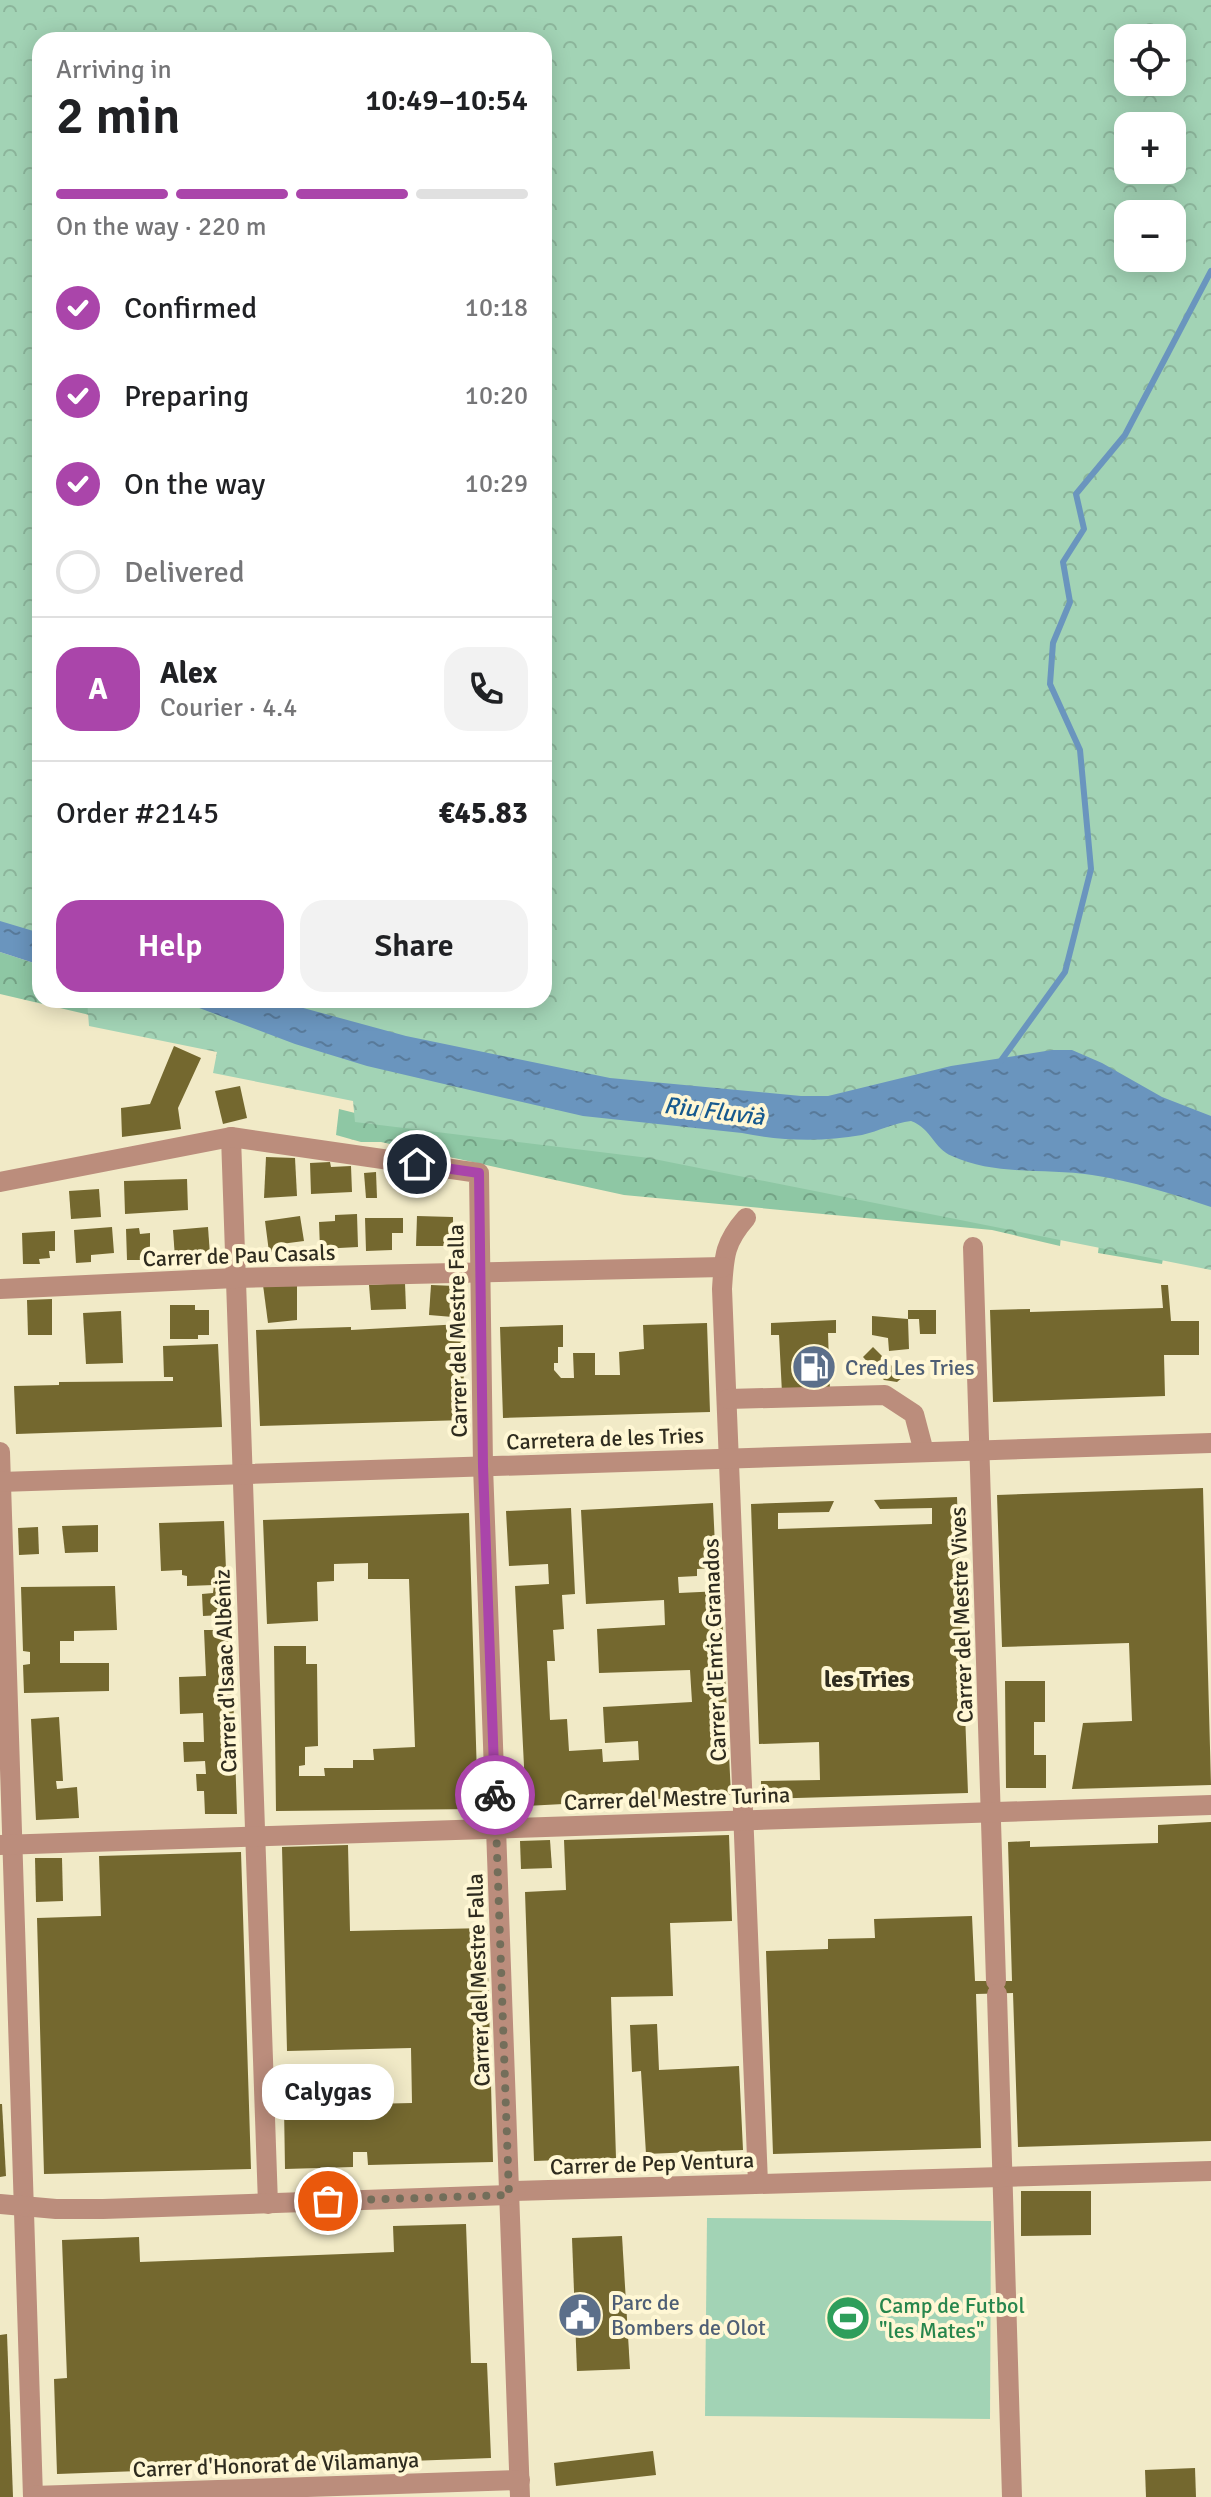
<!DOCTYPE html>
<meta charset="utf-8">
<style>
body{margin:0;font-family:Signika,sans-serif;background:#f2f2f2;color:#202124;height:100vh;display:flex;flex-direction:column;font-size:30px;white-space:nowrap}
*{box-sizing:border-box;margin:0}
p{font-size:26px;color:#757577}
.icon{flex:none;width:44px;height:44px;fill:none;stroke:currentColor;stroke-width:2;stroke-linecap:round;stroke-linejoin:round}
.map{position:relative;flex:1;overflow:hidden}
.details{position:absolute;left:32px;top:32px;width:520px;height:976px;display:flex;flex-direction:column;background:#fff;border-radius:24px;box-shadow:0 4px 20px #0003}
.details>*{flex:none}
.tools{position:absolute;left:1114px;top:24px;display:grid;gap:16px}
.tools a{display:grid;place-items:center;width:72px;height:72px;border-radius:16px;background:#fff;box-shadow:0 4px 20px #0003;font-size:40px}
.pin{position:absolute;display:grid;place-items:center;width:68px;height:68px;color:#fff;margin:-34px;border:4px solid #fff;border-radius:50%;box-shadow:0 2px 8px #0007}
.courier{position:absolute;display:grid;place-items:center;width:80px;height:80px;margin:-40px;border:6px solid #aa45aa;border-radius:50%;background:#fff;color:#222;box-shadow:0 2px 10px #0007}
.bubble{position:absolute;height:56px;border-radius:24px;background:#fff;box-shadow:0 4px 20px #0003;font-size:26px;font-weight:600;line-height:56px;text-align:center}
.overview em{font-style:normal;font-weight:600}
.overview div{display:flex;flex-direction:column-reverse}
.overview{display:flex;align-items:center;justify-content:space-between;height:136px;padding:0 24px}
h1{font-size:52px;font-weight:600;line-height:60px}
.bar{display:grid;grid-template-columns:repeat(4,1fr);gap:12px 8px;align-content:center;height:96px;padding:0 24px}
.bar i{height:10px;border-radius:6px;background:#e0e0e0}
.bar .active{background:#aa45aa}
.bar p{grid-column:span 4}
.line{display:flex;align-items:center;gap:20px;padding:0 24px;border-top:2px solid #e0e0e0}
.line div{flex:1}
.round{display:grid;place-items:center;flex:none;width:84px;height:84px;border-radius:24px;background:#f2f2f2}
ol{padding:0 24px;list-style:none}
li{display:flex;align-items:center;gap:24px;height:88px}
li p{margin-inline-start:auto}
li .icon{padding:8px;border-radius:50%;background:#aa45aa;color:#fff;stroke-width:4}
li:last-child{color:#757577}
li i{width:44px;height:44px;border:4px solid #e0e0e0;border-radius:50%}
.button{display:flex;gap:16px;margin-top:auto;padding:16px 24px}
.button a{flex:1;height:92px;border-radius:24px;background:#aa45aa;color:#fff;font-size:32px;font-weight:600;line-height:92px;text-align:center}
.button a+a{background:#f2f2f2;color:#202124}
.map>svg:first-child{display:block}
.green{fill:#a2d3b5}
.forest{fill:url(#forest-crowns)}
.park{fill:url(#park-crowns);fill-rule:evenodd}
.water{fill:url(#water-ripples)}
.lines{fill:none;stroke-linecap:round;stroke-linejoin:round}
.stream{stroke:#6a95be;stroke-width:6}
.building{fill:#74682f}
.minor{stroke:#bb8d7c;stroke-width:20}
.done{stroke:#736e5a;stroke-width:8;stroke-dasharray:0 14.4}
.route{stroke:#aa45aa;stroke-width:10}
.labels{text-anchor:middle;stroke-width:8;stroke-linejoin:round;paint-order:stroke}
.street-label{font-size:22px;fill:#2f2c1f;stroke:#fff7d4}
.service-label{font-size:22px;fill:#4e5e75;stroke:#fff7d4;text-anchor:start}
.leisure-label{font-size:22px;fill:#27864d;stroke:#fff7d4;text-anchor:start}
.water-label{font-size:24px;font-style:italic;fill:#16598e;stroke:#fff7d4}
.neighbourhood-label{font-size:24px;font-weight:bold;fill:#2f2c1f;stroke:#fff7d4}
</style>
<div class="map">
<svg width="1211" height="2497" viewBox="0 0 1211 2497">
<defs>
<pattern id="forest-crowns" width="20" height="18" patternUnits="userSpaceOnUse" patternTransform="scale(2)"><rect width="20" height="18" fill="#8ec7a4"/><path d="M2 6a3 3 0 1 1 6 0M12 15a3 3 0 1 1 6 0" fill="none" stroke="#74a285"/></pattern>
<pattern id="park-crowns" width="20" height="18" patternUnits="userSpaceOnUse" patternTransform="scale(2)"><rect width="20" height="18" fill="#a2d3b5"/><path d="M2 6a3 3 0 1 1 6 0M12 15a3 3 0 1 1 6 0" fill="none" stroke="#8cb59b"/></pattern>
<pattern id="water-ripples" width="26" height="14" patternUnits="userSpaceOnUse" patternTransform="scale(2)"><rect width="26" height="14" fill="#6a95be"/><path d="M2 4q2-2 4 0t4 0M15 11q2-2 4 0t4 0" fill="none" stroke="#587a9a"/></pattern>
</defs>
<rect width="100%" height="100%" fill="#f1eac7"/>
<polygon class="green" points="707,2218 991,2221 990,2419 705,2416"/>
<path class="forest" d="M0 952 40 965V1000H178L246 1028 367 1066 583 1116 742 1133C782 1141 822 1142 862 1135 879 1131 894 1123 911 1121 932 1129 933 1148 951 1156 995 1176 1046 1168 1092 1175 1132 1181 1172 1195 1211 1207V1257L1165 1248 1162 1264 1098 1253 1102 1219 1063 1216 1060 1246 992 1230 624 1195 381 1142H361L336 1135 339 1109 375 1118V1104L342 1091 346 1075 0 994Z"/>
<path class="park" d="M0 0H1211V1270L649 1158 355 1122 353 1101 213 1073 217 1052 89 1026 87 1000H544V40H40V947L0 936ZM1128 38H1172V82H1128ZM1128 126H1172V170H1128ZM1128 214H1172V258H1128Z"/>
<g class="water">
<polygon points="0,921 40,933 40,965 0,952"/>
<path d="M178 1000H274L406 1036 610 1078 801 1096H828L951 1066 1052 1050H1072L1102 1063 1162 1097 1211 1116V1207C1173 1194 1132 1181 1092 1175 1046 1168 995 1176 952 1156 933 1148 932 1129 911 1121 894 1123 879 1131 862 1135 822 1142 782 1141 742 1133L583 1116 474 1091 367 1066 295 1044Z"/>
</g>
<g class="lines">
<polyline class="stream" points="1000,1062 1065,972 1091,869 1080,750 1050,684 1053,643 1070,602 1063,562 1084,529 1076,494 1125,435 1211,271"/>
</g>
<g class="building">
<polygon points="174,1046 201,1058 178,1108 181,1129 122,1137 121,1108 150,1104"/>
<polygon points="240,1086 247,1118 223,1124 215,1091"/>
<polygon points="266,1157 295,1158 297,1196 264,1198"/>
<polygon points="330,1162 331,1167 351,1166 352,1192 311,1194 310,1163"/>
<polygon points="376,1172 377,1198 366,1198 364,1173"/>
<polygon points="187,1179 188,1210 125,1214 124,1181"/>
<polygon points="99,1189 101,1217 71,1219 69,1191"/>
<polygon points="357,1214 358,1247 320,1249 319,1222 335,1221 335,1215"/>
<polygon points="300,1216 304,1241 281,1244 281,1251 269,1252 265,1221"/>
<polygon points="417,1216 453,1217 453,1246 416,1246"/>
<polygon points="365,1218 403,1218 403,1233 392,1233 392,1250 366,1251"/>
<polygon points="112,1227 114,1253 91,1255 91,1262 76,1263 74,1230"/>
<polygon points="208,1227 210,1255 175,1258 173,1230"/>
<polygon points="139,1228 140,1234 150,1233 150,1253 142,1254 142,1260 127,1260 126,1229"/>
<polygon points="55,1231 55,1251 49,1251 50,1258 39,1259 40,1264 23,1264 22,1233"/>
<polygon points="405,1283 406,1309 371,1310 369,1285"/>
<polygon points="297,1284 297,1320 268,1323 263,1285"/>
<polygon points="431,1285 455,1286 453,1317 429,1315"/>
<polygon points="1161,1285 1168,1285 1171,1321 1199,1321 1199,1355 1164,1355 1165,1396 993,1402 990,1310 1030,1309 1030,1312 1163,1308"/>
<polygon points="52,1299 52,1335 28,1335 27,1300"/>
<polygon points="170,1305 195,1305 195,1310 209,1310 209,1335 198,1335 198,1339 170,1339"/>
<polygon points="908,1310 936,1310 936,1334 920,1334 919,1319 908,1319"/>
<polygon points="121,1311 123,1363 86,1364 83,1313"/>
<polygon points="872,1316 908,1319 909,1349 889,1351 888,1338 872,1335"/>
<polygon points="836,1320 836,1333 828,1333 830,1392 782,1393 779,1335 771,1335 771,1323"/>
<polygon points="707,1323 710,1412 503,1418 500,1327 563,1325 563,1347 558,1347 558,1363 554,1363 554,1370 561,1378 574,1378 573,1353 595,1353 595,1375 620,1375 619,1352 644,1349 643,1325"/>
<polygon points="462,1324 465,1420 260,1426 256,1330 351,1327 351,1330"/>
<polygon points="218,1344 222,1427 16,1434 14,1386 59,1385 59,1382 173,1381 173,1377 164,1377 163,1346"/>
<polygon points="873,1347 903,1377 897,1382 884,1380 863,1357"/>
<polygon points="1203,1488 1211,1785 1072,1789 1083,1723 1132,1721 1129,1643 1002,1647 997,1495"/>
<polygon points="957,1497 968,1793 761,1799 761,1781 820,1780 819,1742 759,1744 751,1504 834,1501 829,1512 778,1513 778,1529 932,1524 932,1508 880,1509 874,1500"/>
<polygon points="713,1503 716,1568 697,1569 697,1576 678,1577 679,1593 721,1591 731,1795 526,1806 515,1586 549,1584 548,1564 509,1566 506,1511 571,1508 575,1594 562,1595 564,1629 553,1630 555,1661 547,1661 550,1720 567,1719 569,1751 602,1749 603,1762 639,1760 638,1741 605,1743 603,1707 692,1702 690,1670 599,1673 597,1629 665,1625 664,1600 586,1604 581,1510"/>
<polygon points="469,1513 478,1809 276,1811 274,1646 306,1646 306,1664 317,1664 318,1746 305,1747 305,1765 299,1766 299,1776 325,1776 324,1768 353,1768 353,1760 374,1760 373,1749 415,1747 409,1579 368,1579 368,1563 334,1564 334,1581 317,1582 318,1621 267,1624 263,1520"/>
<polygon points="224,1521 227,1594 221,1594 221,1615 203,1616 202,1594 213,1593 214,1585 187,1586 187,1576 182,1575 182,1570 161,1571 159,1523"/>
<polygon points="98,1525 98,1552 65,1553 62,1526"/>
<polygon points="38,1527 39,1554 19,1555 18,1528"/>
<polygon points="115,1586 117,1630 74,1631 74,1641 60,1641 60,1663 109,1663 109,1691 24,1693 23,1665 30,1664 30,1652 23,1651 21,1587"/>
<polygon points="204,1630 231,1630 237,1814 205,1814 204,1791 197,1791 196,1774 206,1774 205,1761 184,1762 183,1742 204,1742 203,1713 180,1714 179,1677 206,1676"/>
<polygon points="1005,1681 1045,1681 1045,1722 1034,1722 1034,1755 1046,1755 1046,1788 1006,1788"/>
<polygon points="59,1717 63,1781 56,1781 57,1789 77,1787 79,1818 36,1820 31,1719"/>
<polygon points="1211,1822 1211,2141 1018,2147 1013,1993 976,1994 981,2148 773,2154 766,1951 828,1949 828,1939 875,1938 874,1919 972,1916 975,1981 1012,1981 1008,1842 1030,1841 1030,1847 1158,1843 1158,1825"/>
<polygon points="729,1835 732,1921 670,1923 673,1996 611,1997 616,2158 534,2161 525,1892 566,1890 564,1840"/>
<polygon points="550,1840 552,1868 521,1869 520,1841"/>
<polygon points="348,1845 350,1931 487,1928 493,2162 368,2165 367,2152 353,2152 353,2167 285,2169 284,2106 412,2103 411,2048 287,2051 282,1847"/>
<polygon points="241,1852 251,2169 44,2174 37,1918 101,1916 99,1856"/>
<polygon points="35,1858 62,1858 63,1901 36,1902"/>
<polygon points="657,2024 659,2070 739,2066 743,2150 646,2154 641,2071 632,2072 630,2025"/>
<polygon points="0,2104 2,2104 6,2176 0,2177"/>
<polygon points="1021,2191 1091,2191 1091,2235 1021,2236"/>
<polygon points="466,2224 471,2363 487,2363 491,2458 57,2474 54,2379 67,2378 62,2240 139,2237 140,2262 394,2252 393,2226"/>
<polygon points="622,2236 630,2369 577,2371 572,2238"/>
<polygon points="7,2334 13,2497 0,2497 0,2335"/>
<polygon points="653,2451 656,2475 556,2486 554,2463"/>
<polygon points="1195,2468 1196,2497 1146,2497 1145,2470"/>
</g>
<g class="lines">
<g class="minor">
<polyline points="231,1137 268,2204"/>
<polyline points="0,1182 231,1137 479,1173 483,1466 520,2497"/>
<path d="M746 1218C724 1243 724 1257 722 1289L758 2183"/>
<polyline points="973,1247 996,1981"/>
<polyline points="0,1289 236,1278 723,1267"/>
<polyline points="728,1399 885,1395 914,1414 924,1452"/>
<polyline points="0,1452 33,2497"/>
<polyline points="0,1482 1211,1443"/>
<polyline points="0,1845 1211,1805"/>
<polyline points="997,1994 1012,2497"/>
<polyline points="0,2204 56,2209 103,2209 509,2195 514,2191 1211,2171"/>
<polyline points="33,2496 520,2480"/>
</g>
</g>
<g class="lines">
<polyline class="done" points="328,2201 509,2195 495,1795"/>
<polyline class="route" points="417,1164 479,1173 483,1466 495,1795"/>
</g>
<defs>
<g id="fuel-disc" transform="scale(2.3)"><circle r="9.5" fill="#5c6f8a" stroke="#fff7d4"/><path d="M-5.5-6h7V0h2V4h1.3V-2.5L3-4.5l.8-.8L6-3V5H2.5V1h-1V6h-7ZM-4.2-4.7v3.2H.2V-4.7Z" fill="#fff"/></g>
<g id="civic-disc" transform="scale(2.3)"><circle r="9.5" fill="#5c6f8a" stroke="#fff7d4"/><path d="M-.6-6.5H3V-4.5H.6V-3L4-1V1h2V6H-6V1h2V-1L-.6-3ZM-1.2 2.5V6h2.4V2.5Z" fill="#fff"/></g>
<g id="stadium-disc" transform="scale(2.3)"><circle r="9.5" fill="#2e9e5b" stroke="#fff7d4"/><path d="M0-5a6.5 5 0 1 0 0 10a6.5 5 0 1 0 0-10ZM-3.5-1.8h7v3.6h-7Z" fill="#fff"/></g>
</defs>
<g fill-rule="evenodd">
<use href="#fuel-disc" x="814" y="1367"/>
<use href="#civic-disc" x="580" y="2315"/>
<use href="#stadium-disc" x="848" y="2318"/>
</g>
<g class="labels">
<g class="street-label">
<text transform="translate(239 1255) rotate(-2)" y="8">Carrer de Pau Casals</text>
<text transform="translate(457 1331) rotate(-91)" y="8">Carrer del Mestre Falla</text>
<text transform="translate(605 1438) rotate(-2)" y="8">Carretera de les Tries</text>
<text transform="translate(961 1615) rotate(-92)" y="8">Carrer del Mestre Vives</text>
<text transform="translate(714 1650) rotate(-92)" y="8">Carrer d'Enric Granados</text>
<text transform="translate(225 1671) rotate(-92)" y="8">Carrer d'Isaac Albéniz</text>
<text transform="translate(677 1798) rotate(-2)" y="8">Carrer del Mestre Turina</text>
<text transform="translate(478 1980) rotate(-92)" y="8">Carrer del Mestre Falla</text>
<text transform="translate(652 2163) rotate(-2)" y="8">Carrer de Pep Ventura</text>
<text transform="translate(276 2464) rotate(-2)" y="8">Carrer d'Honorat de Vilamanya</text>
</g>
<g class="service-label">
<text x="845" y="1375">Cred Les Tries</text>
<text x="611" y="2310">Parc de<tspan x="611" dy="25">Bombers de Olot</tspan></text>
</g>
<g class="leisure-label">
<text x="879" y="2313">Camp de Futbol<tspan x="879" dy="25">"les Mates"</tspan></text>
</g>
<g class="water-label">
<text transform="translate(714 1111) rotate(7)" y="8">Riu Fluvià</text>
</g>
<g class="neighbourhood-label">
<text x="867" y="1687">les Tries</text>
</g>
</g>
</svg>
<div class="tools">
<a><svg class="icon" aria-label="locate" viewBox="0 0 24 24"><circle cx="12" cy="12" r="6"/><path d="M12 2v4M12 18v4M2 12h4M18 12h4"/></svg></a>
<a>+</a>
<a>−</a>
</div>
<div class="pin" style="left:328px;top:2201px;background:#ea580c"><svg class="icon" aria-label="bag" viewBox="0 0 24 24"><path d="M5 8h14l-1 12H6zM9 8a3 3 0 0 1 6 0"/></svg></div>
<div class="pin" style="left:417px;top:1164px;background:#1f2937"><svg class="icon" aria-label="home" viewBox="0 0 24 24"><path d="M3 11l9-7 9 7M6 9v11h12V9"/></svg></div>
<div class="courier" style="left:495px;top:1795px"><svg class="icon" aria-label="bike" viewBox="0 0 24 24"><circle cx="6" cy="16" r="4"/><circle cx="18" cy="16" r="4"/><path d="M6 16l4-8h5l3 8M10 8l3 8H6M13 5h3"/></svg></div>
<div class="bubble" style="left:262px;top:2064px;width:132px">Calygas</div>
<section class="details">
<div class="overview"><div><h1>2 min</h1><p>Arriving in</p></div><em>10:49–10:54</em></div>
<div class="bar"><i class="active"></i><i class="active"></i><i class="active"></i><i></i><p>On the way · 220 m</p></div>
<ol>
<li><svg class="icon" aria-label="check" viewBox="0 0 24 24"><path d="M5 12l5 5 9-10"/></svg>Confirmed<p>10:18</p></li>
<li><svg class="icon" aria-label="check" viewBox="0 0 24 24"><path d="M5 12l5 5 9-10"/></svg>Preparing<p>10:20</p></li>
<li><svg class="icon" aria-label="check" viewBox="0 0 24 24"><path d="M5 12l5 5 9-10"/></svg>On the way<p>10:29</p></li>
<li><i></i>Delivered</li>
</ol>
<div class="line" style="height:144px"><b class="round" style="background:#aa45aa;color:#fff">A</b><div><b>Alex</b><p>Courier · 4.4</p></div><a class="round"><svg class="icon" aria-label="phone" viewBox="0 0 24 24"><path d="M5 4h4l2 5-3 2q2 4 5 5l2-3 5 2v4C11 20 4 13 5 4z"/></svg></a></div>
<div class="line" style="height:104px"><div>Order #2145</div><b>€45.83</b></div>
<div class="button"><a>Help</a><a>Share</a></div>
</section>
</div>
